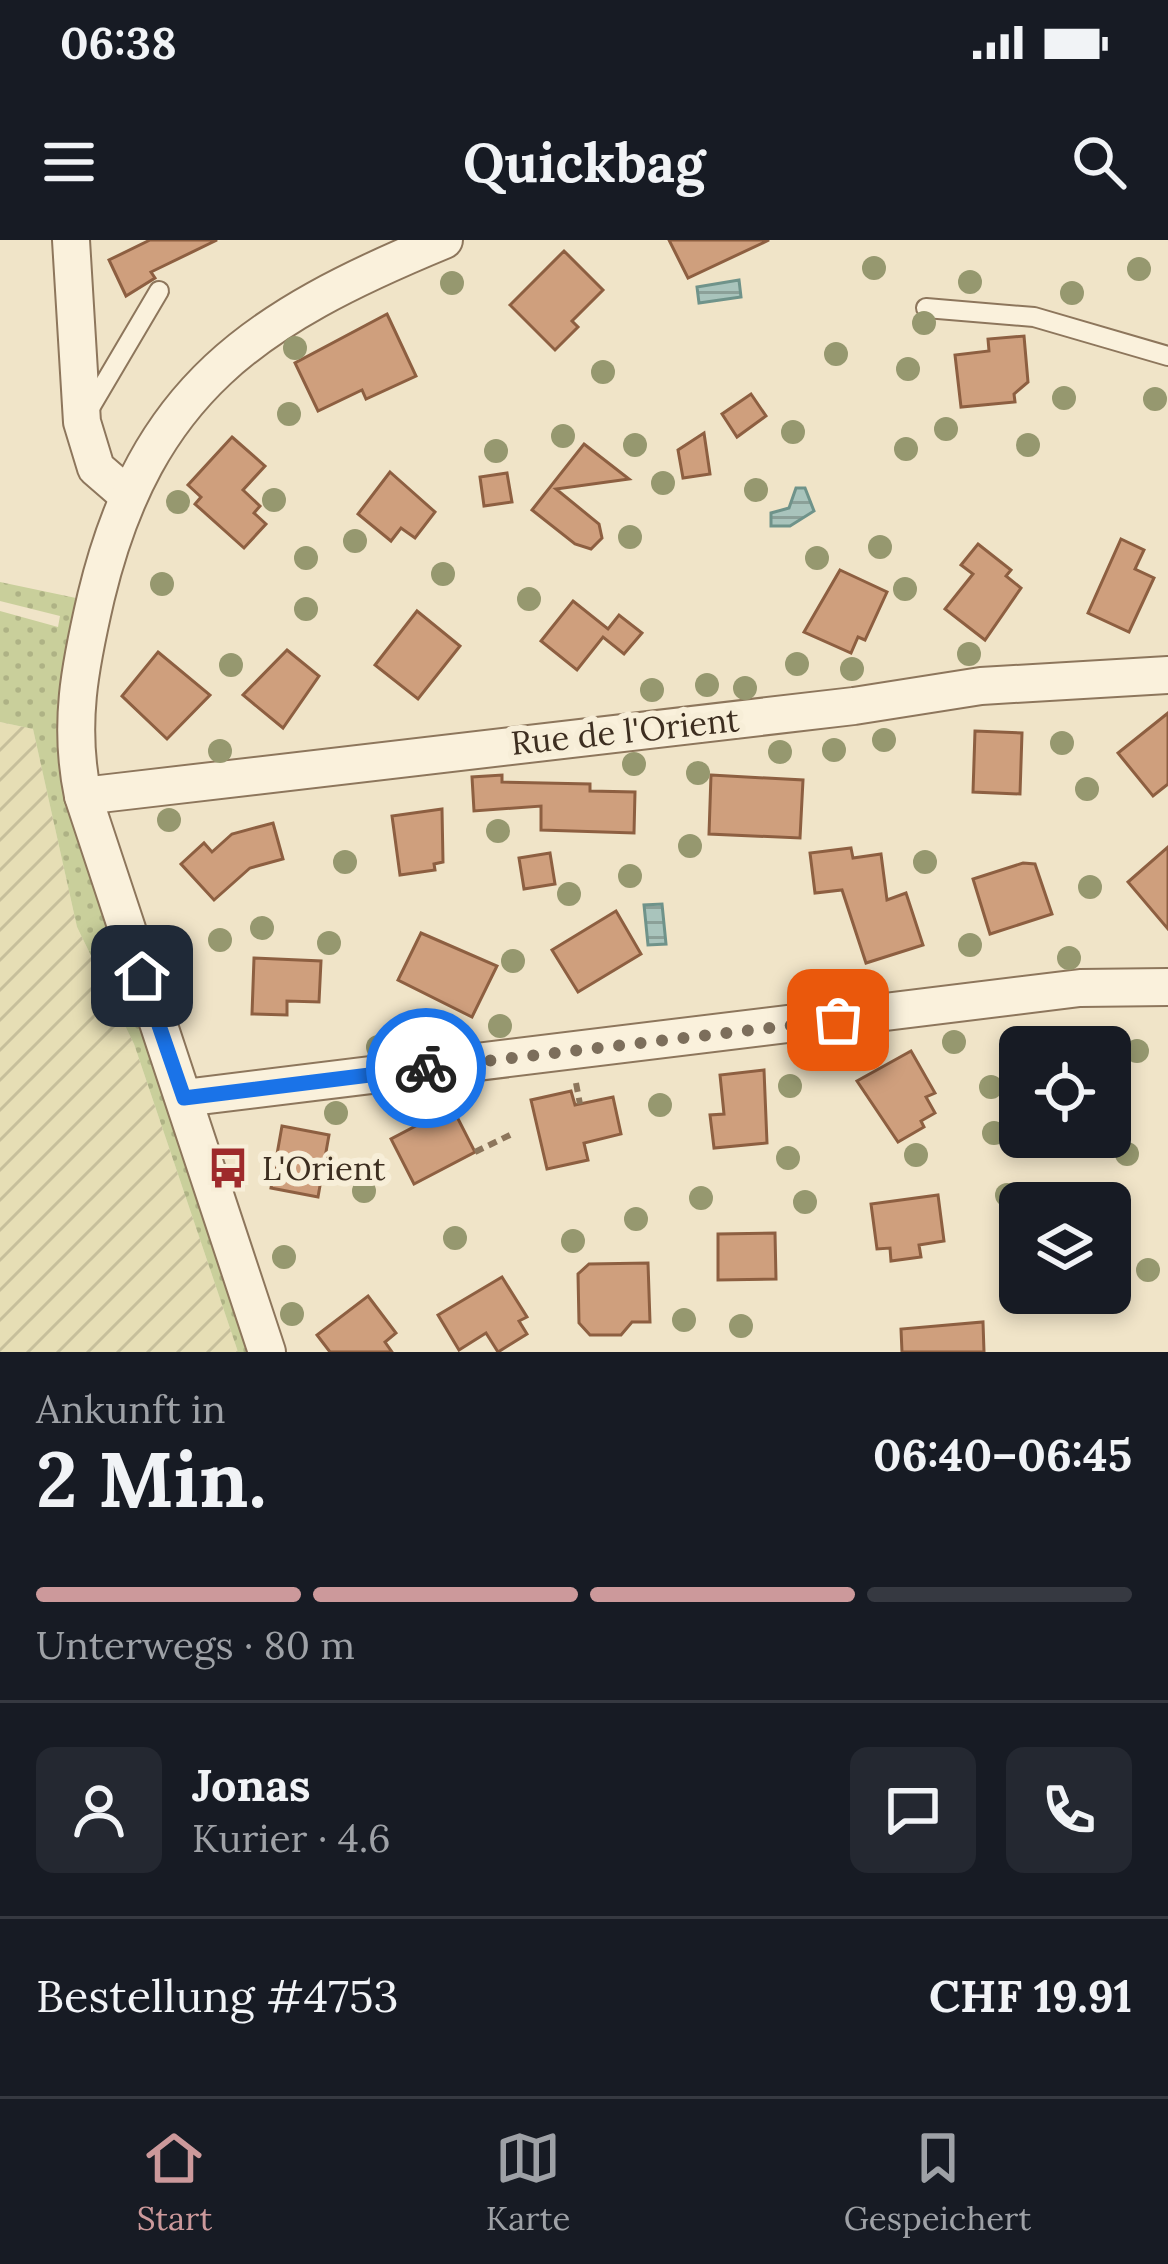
<!DOCTYPE html>
<html lang="de">
<meta charset="utf-8">
<style>
body{margin:0;font-family:Lora,serif;background:#242831;color:#f1f3f6;height:100vh;display:flex;flex-direction:column;font-size:45px;white-space:nowrap}
*{box-sizing:border-box;margin:0}
p{font-size:39px;color:#9ea1a6}
.icon{flex:none;width:66px;height:66px;fill:none;stroke:currentColor;stroke-width:2;stroke-linecap:round;stroke-linejoin:round}
.map{position:relative;height:1112px;overflow:hidden}
.panel{display:flex;flex-direction:column;background:#171b24;flex:1}
.panel>*{flex:none}
.tools{position:absolute;left:999px;top:786px;display:grid;gap:24px}
.tools a{display:grid;place-items:center;width:132px;height:132px;border-radius:18px;background:#171b24;box-shadow:0 6px 18px #0003;font-size:60px}
.pin{position:absolute;display:grid;place-items:center;width:102px;height:102px;color:#fff;margin:-51px;border-radius:24px;box-shadow:0 6px 18px #0006}
.courier{position:absolute;display:grid;place-items:center;width:120px;height:120px;margin:-60px;border:9px solid #1a73e8;border-radius:50%;background:#fff;color:#222;box-shadow:0 3px 15px #0007}
.overview em{font-style:normal;font-weight:700}
.overview div{display:flex;flex-direction:column-reverse}
.overview{display:flex;align-items:center;justify-content:space-between;height:204px;padding:0 36px}
h1{font-size:78px;font-weight:700;line-height:90px}
.bar{display:grid;grid-template-columns:repeat(4,1fr);gap:18px 12px;align-content:center;height:144px;padding:0 36px}
.bar i{height:15px;border-radius:9px;background:#363941}
.bar .active{background:#cc999b}
.bar p{grid-column:span 4}
.line{display:flex;align-items:center;gap:30px;padding:0 36px;border-top:3px solid #363941}
.line div{flex:1}
.round{display:grid;place-items:center;flex:none;width:126px;height:126px;border-radius:18px;background:#242831}
.status{display:flex;justify-content:space-between;align-items:center;height:84px;padding:0 60px;background:#171b24;direction:ltr}
.status svg{height:33px;fill:currentColor}
header{display:flex;justify-content:space-between;align-items:center;height:156px;padding:0 36px;background:#171b24;font-size:54px;font-weight:700}
.tabs{display:flex;justify-content:space-around;align-items:center;height:168px;border-top:3px solid #363941;background:#171b24;font-size:33px;color:#9ea1a6}
.tabs a{display:grid;justify-items:center;gap:6px}
.tabs .active{color:#cc999b}
.map>svg:first-child{display:block}
.farmland{fill:url(#farmland-furrows)}
.grass{fill:url(#grass-dots)}
.water{fill:url(#water-rules);stroke:#6f938a;stroke-width:3}
.building{fill:#cf9f7d;stroke:#8d5f41;stroke-width:3}
.lines{fill:none;stroke-linecap:round;stroke-linejoin:round}
.service-casing{stroke:#8d765c;stroke-width:22}
.minor-casing{stroke:#8d765c;stroke-width:40}
.path{stroke:#8d765c;stroke-width:6;stroke-dasharray:9 6;stroke-linecap:butt}
.service{stroke:#faf1dc;stroke-width:18}
.minor{stroke:#faf1dc;stroke-width:36}
.tree{fill:#96986f}
.done{stroke:#7c6e5b;stroke-width:12;stroke-dasharray:0 21.6}
.route{stroke:#1a73e8;stroke-width:15}
.labels{text-anchor:middle;stroke-width:12;stroke-linejoin:round;paint-order:stroke}
.street-label{font-size:33px;fill:#3d2e20;stroke:#f7eed8}
.poi-label{font-size:33px;fill:#3d2e20;stroke:#f7eed8;text-anchor:start}
</style>
<div class="status"><b>06:38</b><svg viewBox="0 0 49 12"><path d="M0 12V9h3v3zM5 12V6h3v6zM10 12V3h3v9zM15 12V0h3v12zM26 1h20v11H26zM47 4h2v5h-2z"/></svg></div>
<header><svg class="icon" aria-label="menu" viewBox="0 0 24 24"><path d="M4 6h16M4 12h16M4 18h16"/></svg>Quickbag<svg class="icon" aria-label="search" viewBox="0 0 24 24"><circle cx="10" cy="10" r="6"/><path d="M15 15l6 6"/></svg></header>
<div class="map">
<svg width="1168" height="1112" viewBox="0 0 1168 1112">
<defs>
<pattern id="farmland-furrows" width="10" height="10" patternUnits="userSpaceOnUse" patternTransform="scale(3)"><rect width="10" height="10" fill="#e6deb5"/><path d="M-1 1l2-2M0 10L10 0M9 11l2-2" fill="none" stroke="#c6bf9b"/></pattern>
<pattern id="grass-dots" width="8" height="8" patternUnits="userSpaceOnUse" patternTransform="scale(3)"><rect width="8" height="8" fill="#c9cf9b"/><path d="M2 2h.1M6 6h.1" fill="none" stroke="#aeb285" stroke-width="1.8" stroke-linecap="round"/></pattern>
<pattern id="water-rules" width="6" height="5" patternUnits="userSpaceOnUse" patternTransform="scale(3)"><rect width="6" height="5" fill="#a9c4bc"/><path d="M0 2.5h6" fill="none" stroke="#8ba098"/></pattern>
</defs>
<rect width="100%" height="100%" fill="#f0e4c8"/>
<polygon class="farmland" points="0,482 33,489 77,687 134,804 238,1112 0,1112"/>
<polygon class="grass" points="0,342 95,362 74,465 267,1112 238,1112 134,804 77,687 33,489 0,482 0,371 58,387 60,376 0,361"/>
<g class="water">
<polygon points="739,40 741,57 699,63 697,47"/>
<polygon points="796,248 805,248 814,271 790,286 771,286 771,273 789,268"/>
<polygon points="662,664 666,704 648,705 644,665"/>
</g>
<g class="building">
<polygon points="150,0 217,0 151,32 155,38 126,56 109,20"/>
<polygon points="669,0 769,0 688,38"/>
<polygon points="564,11 603,50 572,81 578,87 555,110 510,65"/>
<polygon points="387,74 416,136 366,159 362,150 318,171 295,123"/>
<polygon points="1024,96 1028,142 1014,154 1015,162 961,167 955,115 989,111 988,99"/>
<polygon points="751,154 766,176 737,197 722,174"/>
<polygon points="704,193 710,234 683,238 678,210"/>
<polygon points="232,197 265,226 243,250 260,266 254,273 266,284 244,308 195,264 201,257 188,245"/>
<polygon points="584,204 629,239 556,249 599,284 602,298 591,309 575,304 532,270"/>
<polygon points="390,232 435,272 415,298 401,288 391,301 358,274"/>
<polygon points="507,233 512,262 484,266 480,237"/>
<polygon points="1121,299 1144,310 1135,329 1154,338 1129,392 1088,373"/>
<polygon points="978,304 1011,330 1006,336 1021,348 985,400 945,369 973,334 961,325"/>
<polygon points="840,330 887,352 865,400 858,397 851,413 804,392"/>
<polygon points="573,361 608,389 619,375 642,393 624,414 603,397 577,430 541,401"/>
<polygon points="417,371 460,406 418,459 375,425"/>
<polygon points="287,410 319,436 283,488 243,455"/>
<polygon points="158,412 210,455 167,499 122,456"/>
<polygon points="1168,473 1168,544 1153,556 1118,513"/>
<polygon points="975,491 1022,493 1020,554 973,552"/>
<polygon points="502,535 502,542 590,544 590,551 635,552 634,593 541,590 541,566 474,571 472,537"/>
<polygon points="711,535 803,540 800,598 709,594"/>
<polygon points="442,569 443,622 434,624 435,630 400,635 392,576"/>
<polygon points="273,583 283,619 250,628 214,660 181,624 204,603 212,612 232,594"/>
<polygon points="1168,607 1168,689 1128,642"/>
<polygon points="851,608 853,618 881,614 887,660 906,653 923,705 866,723 842,650 815,653 810,613"/>
<polygon points="550,613 555,644 524,649 519,618"/>
<polygon points="1023,623 1035,624 1052,674 990,694 973,639"/>
<polygon points="616,671 641,714 578,752 552,710"/>
<polygon points="421,693 497,726 472,777 398,740"/>
<polygon points="254,718 321,721 319,762 287,761 287,775 252,774"/>
<polygon points="911,811 935,853 926,857 935,873 921,881 924,887 898,902 857,841"/>
<polygon points="764,830 767,903 714,908 710,875 724,874 720,835"/>
<polygon points="571,851 575,865 613,857 621,894 584,903 588,920 547,929 531,860"/>
<polygon points="452,867 475,912 414,944 391,899"/>
<polygon points="282,886 329,895 318,957 271,948"/>
<polygon points="938,955 944,1001 919,1005 921,1017 891,1021 890,1008 877,1009 871,964"/>
<polygon points="775,993 776,1039 718,1040 718,994"/>
<polygon points="648,1023 650,1082 632,1082 621,1095 590,1095 579,1083 578,1034 589,1024"/>
<polygon points="502,1037 527,1077 519,1081 527,1094 498,1112 486,1093 459,1110 438,1075"/>
<polygon points="368,1056 396,1093 385,1102 392,1112 330,1112 317,1095"/>
<polygon points="983,1082 984,1112 902,1112 901,1089"/>
</g>
<g class="lines">
<g class="service-casing">
<g id="service">
<polyline points="926,68 1034,77 1168,116"/>
<polyline points="87,173 159,51"/>
</g>
</g>
<g class="minor-casing">
<g id="minor">
<polyline points="71,0 82,182 96,228 126,254"/>
<polyline points="83,556 854,466 981,446 1168,435"/>
<polyline points="184,858 1080,748 1168,747"/>
<path d="M267 1112 83 556C68 485 80 426 96 357 146 149 255 78 444 0"/>
</g>
</g>
<g class="path">
<polyline points="576,843 580,864"/>
<polyline points="475,912 512,894"/>
</g>
<use href="#service" class="service"/>
<use href="#minor" class="minor"/>
</g>
<g class="tree">
<circle cx="874" cy="28" r="12"/>
<circle cx="1139" cy="29" r="12"/>
<circle cx="970" cy="42" r="12"/>
<circle cx="452" cy="43" r="12"/>
<circle cx="1072" cy="53" r="12"/>
<circle cx="924" cy="83" r="12"/>
<circle cx="295" cy="108" r="12"/>
<circle cx="836" cy="114" r="12"/>
<circle cx="908" cy="129" r="12"/>
<circle cx="603" cy="132" r="12"/>
<circle cx="1064" cy="158" r="12"/>
<circle cx="1155" cy="159" r="12"/>
<circle cx="289" cy="174" r="12"/>
<circle cx="946" cy="189" r="12"/>
<circle cx="793" cy="192" r="12"/>
<circle cx="563" cy="196" r="12"/>
<circle cx="635" cy="205" r="12"/>
<circle cx="1028" cy="205" r="12"/>
<circle cx="906" cy="209" r="12"/>
<circle cx="496" cy="211" r="12"/>
<circle cx="663" cy="243" r="12"/>
<circle cx="756" cy="250" r="12"/>
<circle cx="274" cy="260" r="12"/>
<circle cx="178" cy="262" r="12"/>
<circle cx="630" cy="297" r="12"/>
<circle cx="355" cy="301" r="12"/>
<circle cx="880" cy="307" r="12"/>
<circle cx="306" cy="318" r="12"/>
<circle cx="817" cy="318" r="12"/>
<circle cx="443" cy="334" r="12"/>
<circle cx="162" cy="344" r="12"/>
<circle cx="905" cy="349" r="12"/>
<circle cx="529" cy="359" r="12"/>
<circle cx="306" cy="369" r="12"/>
<circle cx="969" cy="414" r="12"/>
<circle cx="797" cy="424" r="12"/>
<circle cx="231" cy="425" r="12"/>
<circle cx="852" cy="429" r="12"/>
<circle cx="707" cy="445" r="12"/>
<circle cx="745" cy="448" r="12"/>
<circle cx="652" cy="450" r="12"/>
<circle cx="884" cy="500" r="12"/>
<circle cx="1062" cy="503" r="12"/>
<circle cx="834" cy="510" r="12"/>
<circle cx="220" cy="511" r="12"/>
<circle cx="780" cy="512" r="12"/>
<circle cx="634" cy="524" r="12"/>
<circle cx="698" cy="533" r="12"/>
<circle cx="1087" cy="549" r="12"/>
<circle cx="169" cy="580" r="12"/>
<circle cx="498" cy="591" r="12"/>
<circle cx="690" cy="606" r="12"/>
<circle cx="345" cy="622" r="12"/>
<circle cx="925" cy="622" r="12"/>
<circle cx="630" cy="636" r="12"/>
<circle cx="1090" cy="647" r="12"/>
<circle cx="569" cy="654" r="12"/>
<circle cx="262" cy="688" r="12"/>
<circle cx="220" cy="700" r="12"/>
<circle cx="329" cy="703" r="12"/>
<circle cx="970" cy="705" r="12"/>
<circle cx="1069" cy="718" r="12"/>
<circle cx="513" cy="721" r="12"/>
<circle cx="500" cy="786" r="12"/>
<circle cx="954" cy="802" r="12"/>
<circle cx="378" cy="807" r="12"/>
<circle cx="1137" cy="811" r="12"/>
<circle cx="857" cy="814" r="12"/>
<circle cx="790" cy="846" r="12"/>
<circle cx="991" cy="847" r="12"/>
<circle cx="660" cy="865" r="12"/>
<circle cx="336" cy="873" r="12"/>
<circle cx="994" cy="893" r="12"/>
<circle cx="1127" cy="914" r="12"/>
<circle cx="916" cy="915" r="12"/>
<circle cx="788" cy="918" r="12"/>
<circle cx="364" cy="951" r="12"/>
<circle cx="1007" cy="955" r="12"/>
<circle cx="701" cy="958" r="12"/>
<circle cx="805" cy="962" r="12"/>
<circle cx="636" cy="979" r="12"/>
<circle cx="455" cy="998" r="12"/>
<circle cx="573" cy="1001" r="12"/>
<circle cx="284" cy="1017" r="12"/>
<circle cx="1148" cy="1030" r="12"/>
<circle cx="292" cy="1074" r="12"/>
<circle cx="684" cy="1080" r="12"/>
<circle cx="741" cy="1086" r="12"/>
</g>
<g class="lines">
<polyline class="done" points="426,828 838,780"/>
<polyline class="route" points="142,736 184,858 426,828"/>
</g>
<defs>
<g id="bus-bare" transform="scale(3.24)"><path d="M-5-6H5V4H4V6H2V4H-2V6H-4V4H-5ZM-3.5-4V0h7V-4ZM-3.5 1.2v1.5H-2V1.2ZM2 1.2v1.5H3.5V1.2Z" fill="#9e2a2b" stroke="#f7eed8" stroke-width="2.5" paint-order="stroke"/></g>
</defs>
<g fill-rule="evenodd">
<use href="#bus-bare" x="228" y="928"/>
</g>
<g class="labels">
<g class="street-label">
<text transform="translate(625 491) rotate(-6)" y="12">Rue de l'Orient</text>
</g>
<g class="poi-label">
<text x="262" y="940">L'Orient</text>
</g>
</g>
</svg>
<div class="tools">
<a><svg class="icon" aria-label="locate" viewBox="0 0 24 24"><circle cx="12" cy="12" r="6"/><path d="M12 2v4M12 18v4M2 12h4M18 12h4"/></svg></a>
<a><svg class="icon" aria-label="layers" viewBox="0 0 24 24"><path d="M12 4l9 5-9 5-9-5zM3 14l9 5 9-5"/></svg></a>
</div>
<div class="pin" style="left:838px;top:780px;background:#ea580c"><svg class="icon" aria-label="bag" viewBox="0 0 24 24"><path d="M5 8h14l-1 12H6zM9 8a3 3 0 0 1 6 0"/></svg></div>
<div class="pin" style="left:142px;top:736px;background:#1f2937"><svg class="icon" aria-label="home" viewBox="0 0 24 24"><path d="M3 11l9-7 9 7M6 9v11h12V9"/></svg></div>
<div class="courier" style="left:426px;top:828px"><svg class="icon" aria-label="bike" viewBox="0 0 24 24"><circle cx="6" cy="16" r="4"/><circle cx="18" cy="16" r="4"/><path d="M6 16l4-8h5l3 8M10 8l3 8H6M13 5h3"/></svg></div>
</div>
<section class="panel">
<div class="overview"><div><h1>2 Min.</h1><p>Ankunft in</p></div><em>06:40–06:45</em></div>
<div class="bar"><i class="active"></i><i class="active"></i><i class="active"></i><i></i><p>Unterwegs · 80 m</p></div>
<div class="line" style="height:216px"><a class="round"><svg class="icon" aria-label="person" viewBox="0 0 24 24"><circle cx="12" cy="8" r="4"/><path d="M4 21q1-7 8-7t8 7"/></svg></a><div><b>Jonas</b><p>Kurier · 4.6</p></div><a class="round"><svg class="icon" aria-label="chat" viewBox="0 0 24 24"><path d="M4 5h16v11H9l-5 4z"/></svg></a><a class="round"><svg class="icon" aria-label="phone" viewBox="0 0 24 24"><path d="M5 4h4l2 5-3 2q2 4 5 5l2-3 5 2v4C11 20 4 13 5 4z"/></svg></a></div>
<div class="line" style="height:156px"><div>Bestellung #4753</div><b>CHF 19.91</b></div>
</section>
<nav class="tabs">
<a class="active"><svg class="icon" aria-label="home" viewBox="0 0 24 24"><path d="M3 11l9-7 9 7M6 9v11h12V9"/></svg>Start</a>
<a><svg class="icon" aria-label="map" viewBox="0 0 24 24"><path d="M3 6l6-2 6 2 6-2v14l-6 2-6-2-6 2zM9 4v14M15 6v14"/></svg>Karte</a>
<a><svg class="icon" aria-label="saved" viewBox="0 0 24 24"><path d="M7 4h10v16l-5-4-5 4z"/></svg>Gespeichert</a>
</nav>
